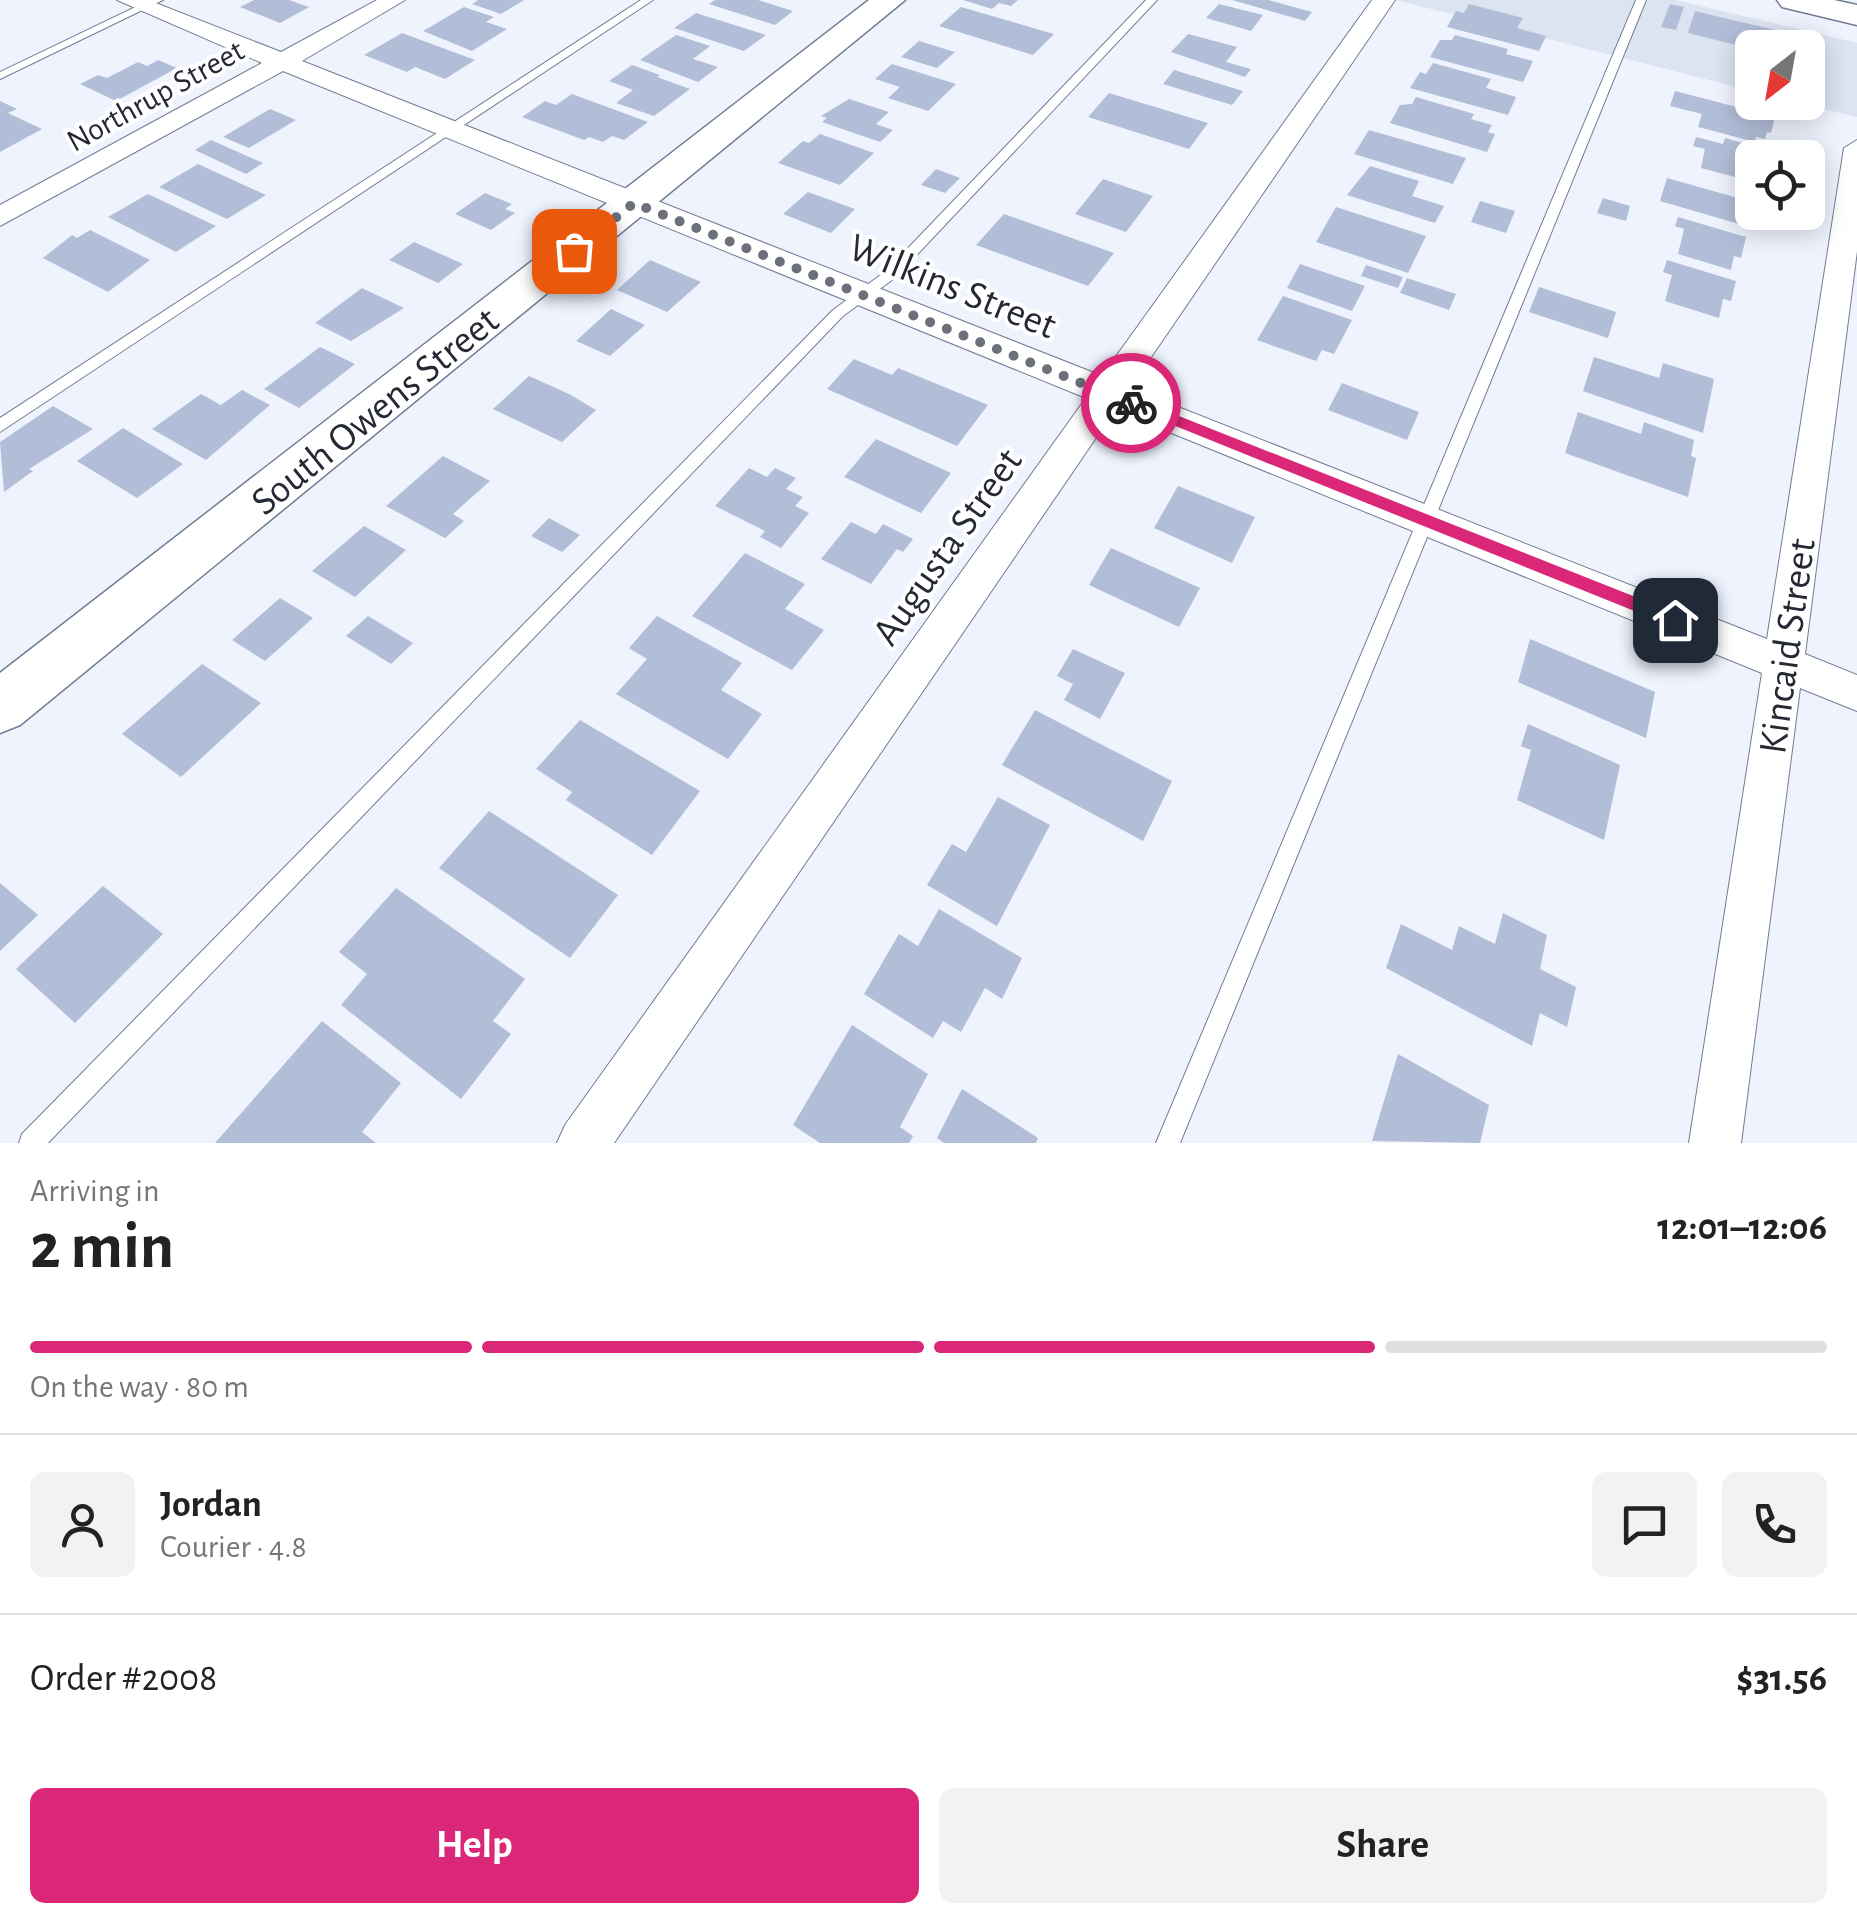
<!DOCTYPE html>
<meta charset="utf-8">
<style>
body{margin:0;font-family:"Alegreya Sans",sans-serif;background:#f2f2f2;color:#222;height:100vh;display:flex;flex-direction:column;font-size:38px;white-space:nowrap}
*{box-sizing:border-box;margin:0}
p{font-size:32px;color:#767676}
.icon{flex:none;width:55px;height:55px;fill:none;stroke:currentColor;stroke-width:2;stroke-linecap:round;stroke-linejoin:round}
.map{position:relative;height:1143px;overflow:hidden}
.side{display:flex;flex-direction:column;background:#fff;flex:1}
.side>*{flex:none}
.needle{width:65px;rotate:211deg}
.buttons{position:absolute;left:1735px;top:30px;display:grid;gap:20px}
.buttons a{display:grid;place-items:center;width:90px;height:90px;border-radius:15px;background:#fff;box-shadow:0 5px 25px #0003;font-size:50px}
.pin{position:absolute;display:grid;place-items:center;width:85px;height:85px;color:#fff;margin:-42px;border-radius:20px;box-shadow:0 5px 15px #0006}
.courier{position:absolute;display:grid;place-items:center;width:100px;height:100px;margin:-50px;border:8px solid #db2777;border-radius:50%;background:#fff;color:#222;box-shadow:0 2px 12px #0007}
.overview em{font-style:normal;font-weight:700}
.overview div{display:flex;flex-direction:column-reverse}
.overview{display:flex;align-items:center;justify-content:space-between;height:170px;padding:0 30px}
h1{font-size:65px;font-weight:700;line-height:75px}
.bar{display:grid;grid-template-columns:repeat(4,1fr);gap:15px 10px;align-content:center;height:120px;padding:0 30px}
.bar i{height:12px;border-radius:8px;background:#e0e0e0}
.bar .on{background:#db2777}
.bar p{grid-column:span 4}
.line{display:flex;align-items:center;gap:25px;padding:0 30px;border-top:2px solid #e0e0e0}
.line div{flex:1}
.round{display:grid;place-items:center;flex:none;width:105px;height:105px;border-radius:15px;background:#f2f2f2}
.action{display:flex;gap:20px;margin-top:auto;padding:20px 30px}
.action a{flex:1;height:115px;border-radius:15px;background:#db2777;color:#fff;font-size:40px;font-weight:700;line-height:115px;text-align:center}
.action a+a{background:#f2f2f2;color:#222}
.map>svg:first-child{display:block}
.built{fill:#dde4f1}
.building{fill:#b2bed8}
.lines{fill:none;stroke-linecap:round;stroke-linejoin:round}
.lane-casing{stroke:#727c94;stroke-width:2}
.street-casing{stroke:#727c94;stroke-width:2}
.secondary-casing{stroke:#727c94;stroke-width:3}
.lane{fill:#fff;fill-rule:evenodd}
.street{fill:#fff;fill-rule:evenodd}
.secondary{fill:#fff;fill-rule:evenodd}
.route{fill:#db2777}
.done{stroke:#6b707a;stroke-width:10;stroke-dasharray:0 18}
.labels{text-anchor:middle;stroke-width:8;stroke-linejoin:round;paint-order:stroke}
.far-street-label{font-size:32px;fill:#252933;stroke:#fff}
.street-label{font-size:40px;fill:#252933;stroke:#fff}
</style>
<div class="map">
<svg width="1857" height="1143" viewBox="0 0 1857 1143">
<rect width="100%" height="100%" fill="#eef3fe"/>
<polygon class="built" points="1396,0 1676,0 1857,43 1857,117 1799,103 1808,102 1808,48 1752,48 1752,91"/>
<g class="building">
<polygon points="254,0 289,0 309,7 280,23 240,7"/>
<polygon points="478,0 524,0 501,14 472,4"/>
<polygon points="715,0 758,0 793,11 775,25 709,4"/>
<polygon points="963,0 1018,0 1011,6 999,3 992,9"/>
<polygon points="1232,0 1268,0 1312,12 1305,21"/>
<polygon points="1219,4 1263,15 1251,31 1206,18"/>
<polygon points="1469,4 1523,18 1517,28 1546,36 1539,51 1447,27 1456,11 1464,13"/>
<polygon points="1670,4 1684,7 1676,30 1661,27"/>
<polygon points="464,7 494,17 486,22 507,29 472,51 423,31"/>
<polygon points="961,7 1054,34 1033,55 939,26"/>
<polygon points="1695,11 1791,34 1789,48 1752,49 1688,33"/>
<polygon points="696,13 766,35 744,51 674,28"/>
<polygon points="402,33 475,60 445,79 415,67 407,72 364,55"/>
<polygon points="1188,34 1237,47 1226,62 1251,69 1245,77 1171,52"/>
<polygon points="676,35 710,46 693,59 718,67 698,82 640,60"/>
<polygon points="1455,35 1508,49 1506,54 1533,61 1523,82 1430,57 1440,40 1452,40"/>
<polygon points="919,41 955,52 937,68 901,57"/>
<polygon points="158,60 177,68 116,101 80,84 98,75 107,78 138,62 147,66"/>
<polygon points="1433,63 1491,79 1486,88 1516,97 1508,115 1410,88 1420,72 1426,74"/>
<polygon points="892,64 956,84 928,111 888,98 900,87 875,79"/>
<polygon points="632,65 660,75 657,77 690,89 654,116 616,103 633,90 609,81"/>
<polygon points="1174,70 1243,91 1232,105 1163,84"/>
<polygon points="1675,91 1775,117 1771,133 1767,132 1765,139 1756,137 1755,142 1698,127 1702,114 1670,106"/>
<polygon points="1109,93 1208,123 1189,149 1088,117"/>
<polygon points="572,94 648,122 624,140 612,136 603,142 589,137 584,140 522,117 545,101 556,105"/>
<polygon points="1416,97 1474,114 1471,119 1492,125 1488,132 1495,134 1487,152 1390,123 1400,105 1412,104"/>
<polygon points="849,99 889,112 876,124 893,130 880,142 822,122 827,118 821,116"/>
<polygon points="0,101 17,109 8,113 42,129 0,152"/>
<polygon points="270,109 296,120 249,148 223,137"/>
<polygon points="1369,130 1466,158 1453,184 1354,154"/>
<polygon points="820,134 874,153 840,185 778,163 803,141 809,143"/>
<polygon points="1696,137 1723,144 1725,138 1760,148 1758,158 1752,158 1750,181 1701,168 1705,149 1693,146"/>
<polygon points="211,140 263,163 246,174 195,150"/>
<polygon points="198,164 266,195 227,219 159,187"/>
<polygon points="1370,166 1419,181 1412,196 1444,206 1435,223 1347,195"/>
<polygon points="936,169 960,178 945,193 921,185"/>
<polygon points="1667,178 1752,202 1749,227 1660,201"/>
<polygon points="1103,179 1153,196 1126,232 1075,214"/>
<polygon points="808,192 855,209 831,233 783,214"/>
<polygon points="485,193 512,204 505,209 515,213 491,230 455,214"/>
<polygon points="148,194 216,226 176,252 108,217"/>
<polygon points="1603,198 1630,206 1626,221 1597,213"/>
<polygon points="1480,201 1515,211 1506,233 1471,222"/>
<polygon points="1336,207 1426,236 1408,273 1316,242"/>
<polygon points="1004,214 1114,253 1088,286 976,245"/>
<polygon points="1678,217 1746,237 1741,258 1734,256 1731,270 1678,254 1684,229 1675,226"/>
<polygon points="90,230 150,260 108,292 43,258 72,235 77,238"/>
<polygon points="414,242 463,264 438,283 389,260"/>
<polygon points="650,260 701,282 667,312 617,290"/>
<polygon points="1667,260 1736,281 1731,301 1723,299 1719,318 1665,301 1672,275 1663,272"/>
<polygon points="1300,264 1365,286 1352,311 1287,288"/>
<polygon points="1366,265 1403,277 1398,288 1361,276"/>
<polygon points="1407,278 1456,294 1449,310 1400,293"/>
<polygon points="1539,287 1616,312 1608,338 1529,312"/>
<polygon points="362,288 404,308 351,341 315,323"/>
<polygon points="1283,296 1352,320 1334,354 1322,350 1316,361 1257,340"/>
<polygon points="611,309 645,325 610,356 576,341"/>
<polygon points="320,347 355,364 299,408 264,389"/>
<polygon points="1594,357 1659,378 1663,363 1714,379 1703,433 1583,391"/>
<polygon points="854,359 892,375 898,368 988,405 957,446 827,389"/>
<polygon points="529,376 569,394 596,410 562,442 493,409"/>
<polygon points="1342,383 1419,412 1407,440 1328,410"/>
<polygon points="242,390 270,405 206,460 152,429 201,394 221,405"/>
<polygon points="53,406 93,429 29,469 33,471 4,492 0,442"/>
<polygon points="1578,412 1641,434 1644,422 1694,440 1691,456 1696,458 1688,497 1565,453"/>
<polygon points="123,428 183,464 137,498 77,461"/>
<polygon points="876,439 951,473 921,513 844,477"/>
<polygon points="443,456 490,481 453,514 464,521 445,538 386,506"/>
<polygon points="749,468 767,477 775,468 796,478 786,489 803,497 795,506 809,513 781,548 760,537 765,531 715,506"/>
<polygon points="1178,486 1255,517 1232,563 1154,528"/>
<polygon points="549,518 580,535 562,552 531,536"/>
<polygon points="851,522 876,534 883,524 913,539 903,552 897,549 871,584 821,559"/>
<polygon points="364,526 406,550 355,597 312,571"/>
<polygon points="1111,548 1200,588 1179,627 1089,585"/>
<polygon points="745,553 805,584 785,609 824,630 792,670 692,616"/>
<polygon points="280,598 313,618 265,661 232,640"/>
<polygon points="368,616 413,643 391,664 346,636"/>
<polygon points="657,616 742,663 721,690 762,714 728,759 616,694 647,659 629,648"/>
<polygon points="1530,639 1655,692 1646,738 1518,682"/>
<polygon points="1073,649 1125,673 1100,719 1064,700 1073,684 1057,676"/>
<polygon points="202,664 261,703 181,777 122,734"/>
<polygon points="1035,710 1172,781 1143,841 1002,765"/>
<polygon points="580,720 700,791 652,855 566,800 572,792 536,769"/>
<polygon points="1528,724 1620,765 1604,840 1517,800 1531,750 1521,746"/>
<polygon points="998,797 1050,825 997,926 927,885 952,844 966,852"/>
<polygon points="489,811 618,895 570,958 439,868"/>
<polygon points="0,883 38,915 0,951"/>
<polygon points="103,886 163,934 75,1023 16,969"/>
<polygon points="396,888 525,979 493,1021 511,1034 461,1099 341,1005 367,974 339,952"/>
<polygon points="939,909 1022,958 1002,999 985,988 961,1032 943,1021 933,1038 864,994 899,934 918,946"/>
<polygon points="1503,913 1547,935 1540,969 1576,987 1567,1027 1540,1013 1532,1046 1386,968 1401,924 1452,950 1459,926 1495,944"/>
<polygon points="322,1021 401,1083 362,1132 376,1143 215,1143"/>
<polygon points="852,1025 928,1074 900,1127 913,1136 909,1143 820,1143 793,1125"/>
<polygon points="1398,1054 1489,1105 1480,1143 1372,1141"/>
<polygon points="962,1089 1038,1138 1036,1143 944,1143 937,1138"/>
</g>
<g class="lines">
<g class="lane-casing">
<g id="lane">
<polygon points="150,0 163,0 0,79 0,72"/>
<polygon points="641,0 653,0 0,432 0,418"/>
<polygon points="1146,0 1157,0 896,277 843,316 48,1143 19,1143 22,1134 833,310 886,271"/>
<polygon points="1636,0 1646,0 1180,1143 1156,1143"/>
</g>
</g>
<g class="street-casing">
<polygon id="street" points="117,0 148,0 281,52 377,0 405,0 302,61 1102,376 1372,0 1395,0 1130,388 1767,639 1844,148 1857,140 1857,251 1805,654 1857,675 1857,711 1800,688 1741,1143 1689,1143 1762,673 1115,410 614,1143 557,1143 565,1125 1086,398 283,71 0,226 0,205 262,63"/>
</g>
<g class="secondary-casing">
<g id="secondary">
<polygon points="869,0 905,0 20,725 0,733 0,673"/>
<polygon points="1777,0 1834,0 1857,5 1857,25 1782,7"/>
</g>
</g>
<use href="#lane" class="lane"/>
<use href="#street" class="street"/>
<use href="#secondary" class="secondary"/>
</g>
<polygon class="route" points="1131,397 1681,615 1684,620 1675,627 1669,625 1126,406 1126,399"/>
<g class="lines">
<polyline class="done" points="574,251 634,203 1131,403"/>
</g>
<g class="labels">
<g class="far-street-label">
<text transform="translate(155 95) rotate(-29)" y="11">Northrup Street</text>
</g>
<g class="street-label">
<text transform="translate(953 285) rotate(22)" y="14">Wilkins Street</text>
<text transform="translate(374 410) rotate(-39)" y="14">South Owens Street</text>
<text transform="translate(946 546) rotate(-55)" y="14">Augusta Street</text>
<text transform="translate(1786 646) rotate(-82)" y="14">Kincaid Street</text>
</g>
</g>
</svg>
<div class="buttons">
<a><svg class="needle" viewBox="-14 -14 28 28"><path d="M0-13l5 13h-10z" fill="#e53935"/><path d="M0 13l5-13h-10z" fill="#767676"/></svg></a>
<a><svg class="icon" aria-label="locate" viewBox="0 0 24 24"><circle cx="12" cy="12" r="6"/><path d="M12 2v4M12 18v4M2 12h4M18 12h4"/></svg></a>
</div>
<div class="pin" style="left:574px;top:251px;background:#ea580c"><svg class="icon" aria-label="bag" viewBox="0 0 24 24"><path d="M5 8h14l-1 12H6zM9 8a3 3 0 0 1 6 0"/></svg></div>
<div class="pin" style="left:1675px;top:620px;background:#1f2937"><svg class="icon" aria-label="home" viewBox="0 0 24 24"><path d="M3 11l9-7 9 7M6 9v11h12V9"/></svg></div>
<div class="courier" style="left:1131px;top:403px"><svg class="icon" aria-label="bike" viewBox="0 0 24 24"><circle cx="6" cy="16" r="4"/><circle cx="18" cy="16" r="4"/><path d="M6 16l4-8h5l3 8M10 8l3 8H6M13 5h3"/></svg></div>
</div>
<section class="side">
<div class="overview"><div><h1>2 min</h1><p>Arriving in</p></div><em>12:01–12:06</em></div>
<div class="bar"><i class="on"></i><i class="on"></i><i class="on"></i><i></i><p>On the way · 80 m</p></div>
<div class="line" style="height:180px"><a class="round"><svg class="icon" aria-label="person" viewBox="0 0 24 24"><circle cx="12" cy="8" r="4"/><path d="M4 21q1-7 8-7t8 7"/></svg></a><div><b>Jordan</b><p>Courier · 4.8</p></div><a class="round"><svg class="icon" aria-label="chat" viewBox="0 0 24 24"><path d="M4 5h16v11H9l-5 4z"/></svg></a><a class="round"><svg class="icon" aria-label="phone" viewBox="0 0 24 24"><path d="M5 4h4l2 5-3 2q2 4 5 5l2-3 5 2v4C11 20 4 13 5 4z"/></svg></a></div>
<div class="line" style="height:130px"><div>Order #2008</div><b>$31.56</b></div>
<div class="action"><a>Help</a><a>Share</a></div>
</section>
